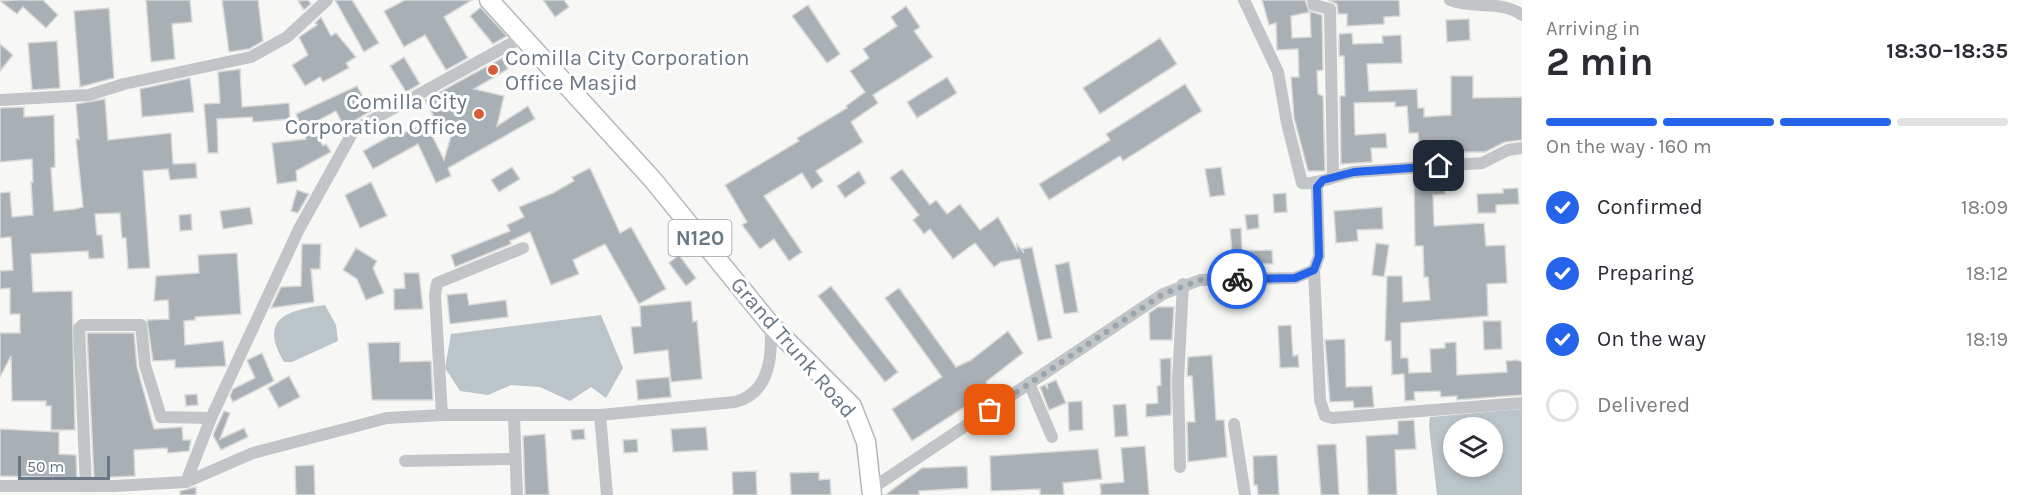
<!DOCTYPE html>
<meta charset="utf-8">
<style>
body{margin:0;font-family:Karla,sans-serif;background:#f2f2f3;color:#2b2b33;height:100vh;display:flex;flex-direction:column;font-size:22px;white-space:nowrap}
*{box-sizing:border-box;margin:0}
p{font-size:20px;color:#7c7c81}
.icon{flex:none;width:33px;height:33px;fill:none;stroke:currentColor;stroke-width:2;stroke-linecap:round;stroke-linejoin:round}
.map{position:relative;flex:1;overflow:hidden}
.drawer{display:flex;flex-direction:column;background:#fff;width:510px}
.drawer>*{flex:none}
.buttons{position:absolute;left:1443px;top:417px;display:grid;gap:12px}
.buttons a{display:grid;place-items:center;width:60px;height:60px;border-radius:50%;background:#fff;box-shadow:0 3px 9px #0003;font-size:30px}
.scale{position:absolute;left:18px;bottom:15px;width:92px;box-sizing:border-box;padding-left:6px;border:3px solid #697884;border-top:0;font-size:16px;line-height:21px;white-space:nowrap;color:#697884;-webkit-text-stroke:4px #fff;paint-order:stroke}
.pin{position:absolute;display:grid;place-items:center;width:51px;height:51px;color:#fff;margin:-26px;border-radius:12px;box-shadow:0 3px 9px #0006}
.courier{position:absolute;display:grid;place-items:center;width:60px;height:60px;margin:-30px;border:4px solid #2563eb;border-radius:50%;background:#fff;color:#222;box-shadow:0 2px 8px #0007}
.head em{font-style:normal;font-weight:700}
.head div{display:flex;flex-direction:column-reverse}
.head{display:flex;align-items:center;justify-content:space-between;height:102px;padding:0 24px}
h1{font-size:39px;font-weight:700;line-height:45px}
.bar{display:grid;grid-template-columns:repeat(4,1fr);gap:9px 6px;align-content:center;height:72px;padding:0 24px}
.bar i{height:8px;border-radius:4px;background:#e1e1e2}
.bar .current{background:#2563eb}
.bar p{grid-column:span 4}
ol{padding:0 24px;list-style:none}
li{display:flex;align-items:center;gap:18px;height:66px}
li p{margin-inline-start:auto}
li .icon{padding:6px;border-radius:50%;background:#2563eb;color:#fff;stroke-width:4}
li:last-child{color:#7c7c81}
li i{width:33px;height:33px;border:3px solid #e1e1e2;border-radius:50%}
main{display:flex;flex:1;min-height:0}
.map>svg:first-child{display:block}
.water{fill:#bbc4c9;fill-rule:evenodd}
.building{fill:#a9b0b5;stroke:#d9d9d7;stroke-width:1.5;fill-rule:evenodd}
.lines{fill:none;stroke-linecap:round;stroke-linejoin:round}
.highway-casing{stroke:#b4b8bb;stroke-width:21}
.minor{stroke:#c1c5c8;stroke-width:12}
.highway{stroke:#fff;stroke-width:18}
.done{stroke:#9ba5ac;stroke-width:6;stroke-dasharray:0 10.8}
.route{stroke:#2563eb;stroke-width:8}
.poi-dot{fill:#d65d37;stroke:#fff;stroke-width:2}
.labels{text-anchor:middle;stroke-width:6;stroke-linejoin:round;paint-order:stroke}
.shield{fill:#fff;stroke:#96a0a9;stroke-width:1.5}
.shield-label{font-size:21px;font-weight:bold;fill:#697884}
.poi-label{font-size:22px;fill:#697884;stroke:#fff;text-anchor:start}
.street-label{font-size:22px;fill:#697884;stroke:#fff}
</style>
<main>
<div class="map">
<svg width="1522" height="495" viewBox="0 0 1522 495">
<rect width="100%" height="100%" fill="#f7f8f5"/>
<g class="water">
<path d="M325 305 336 325 338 341 292 362H284C258 319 287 310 325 305Z"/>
<polygon points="601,315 623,368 606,398 591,387 570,401 540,387 511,385 488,395 460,391 445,368 451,334"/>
<path d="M1522 409V495H1437L1429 426 1430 417ZM1454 428H1492V466H1454Z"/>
</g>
<g class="building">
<polygon points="16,0 43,0 58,15 46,28 23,7 17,14 0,1"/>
<polygon points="146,0 190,0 192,22 172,24 175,59 151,62"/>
<polygon points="222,0 258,0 263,41 249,49 229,52"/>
<polygon points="308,0 311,4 304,10 298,1"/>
<polygon points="335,0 352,0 379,43 364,52"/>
<polygon points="405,0 472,0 444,17 468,58 446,70 425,35 404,47 384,11"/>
<polygon points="543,0 564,0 569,7 555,17"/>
<path d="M1262 0H1305L1309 11 1322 15 1323 70 1317 71 1318 94 1323 96 1325 171H1308L1294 118 1291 77H1299L1298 49 1277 50 1276 23 1269 25ZM1310 12 1311 37 1292 38 1291 16Z"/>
<polygon points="1328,0 1399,0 1400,16 1384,17 1384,24 1347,26 1347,14 1338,14 1337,4"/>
<polygon points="808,5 840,54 827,63 792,16"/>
<polygon points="906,6 920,27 914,31 933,57 873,95 878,103 851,122 863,142 816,171 823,181 812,189 802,173 764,196 802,252 789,261 774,239 760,249 742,225 747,222 725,185 799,141 797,138 847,108 846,106 865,92 850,71 869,58 863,49 897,26 891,17"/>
<polygon points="481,7 481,8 507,36 493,44 470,16"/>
<polygon points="109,8 114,78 80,87 74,11"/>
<polygon points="321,17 331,36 336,33 356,57 346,63 349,68 323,82 320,77 305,86 292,65 308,55 299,37 317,25 315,23"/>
<polygon points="1469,19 1470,40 1447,42 1446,20"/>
<polygon points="1352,33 1353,44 1383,43 1382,36 1401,35 1402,63 1367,64 1369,91 1417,89 1418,108 1424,108 1424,117 1451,115 1451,76 1473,76 1473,98 1522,97 1522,140 1505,142 1485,152 1442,152 1442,158 1420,159 1418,133 1409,133 1407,106 1395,107 1395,102 1354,103 1355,135 1386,133 1387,148 1371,148 1372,162 1341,164 1340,96 1345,96 1344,56 1339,56 1339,34"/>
<polygon points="1160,38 1177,64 1100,114 1083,88"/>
<polygon points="57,41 60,88 32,90 28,43"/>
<polygon points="0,44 13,55 0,71"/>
<polygon points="404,57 420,84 406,92 390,66"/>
<polygon points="502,58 508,69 474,89 504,96 497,126 528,106 535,119 448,168 451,176 436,183 418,144 373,169 363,151 399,131 401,134 426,123 444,160 454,126 436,121 425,100"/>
<polygon points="240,69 242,107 289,103 290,119 253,122 252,117 217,119 218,153 208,153 204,104 220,103 218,72"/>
<polygon points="947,77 957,93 917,118 907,102"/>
<polygon points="190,78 194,112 142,117 140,89"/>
<polygon points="1185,84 1202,111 1123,161 1120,156 1049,200 1039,184 1110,140 1106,134"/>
<polygon points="357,86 371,111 344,127 336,111 311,124 323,146 326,144 331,152 296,171 297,181 277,184 272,143 306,139 296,114"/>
<polygon points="105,99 108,140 171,133 173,164 196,163 197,178 170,180 168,169 143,171 150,268 128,269 126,238 122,238 120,213 95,214 97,235 102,235 104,258 89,259 88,251 31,254 33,292 72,291 75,430 51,430 51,406 46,406 46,401 12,401 11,356 0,377 0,333 20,333 20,314 10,314 10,288 0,289 0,271 13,270 11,237 0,238 0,193 10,192 12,217 33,215 31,182 33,182 32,159 0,162 0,108 24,107 24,117 54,115 55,167 51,168 54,211 75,209 83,207 76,139 79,139 76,104"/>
<polygon points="512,167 520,179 499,192 491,180"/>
<polygon points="1221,167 1225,195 1210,197 1205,169"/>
<polygon points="590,168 620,233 631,227 666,289 639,304 605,244 573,260 579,274 551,285 530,232 510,241 511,244 455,267 451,255 510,231 507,225 524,217 519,207 553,193 574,181 572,177"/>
<polygon points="902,169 930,205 936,200 947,214 960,204 980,230 998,217 1017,250 1017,244 1024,253 1022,249 1032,247 1052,338 1038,341 1020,259 1001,262 994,267 975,243 953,259 930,229 924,234 913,220 919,215 890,178"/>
<polygon points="859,171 866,183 845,198 837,186"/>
<polygon points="1444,174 1445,194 1433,195 1434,226 1484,223 1486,246 1505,245 1507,283 1487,284 1488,316 1401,323 1401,358 1408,358 1409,373 1431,372 1430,349 1445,348 1445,343 1456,342 1457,375 1507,372 1506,361 1517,360 1522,362 1522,395 1457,400 1457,396 1441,397 1440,391 1414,392 1415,400 1405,401 1404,374 1392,375 1391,341 1385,341 1387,276 1402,276 1403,302 1430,300 1428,277 1424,277 1423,246 1415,246 1414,176"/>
<polygon points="371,182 387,216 360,228 345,195"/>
<polygon points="1518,188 1519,204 1496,205 1496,213 1478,213 1477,194 1503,193 1503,189"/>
<polygon points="297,190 309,194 298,213 291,211"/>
<polygon points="1286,193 1287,212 1274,213 1273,194"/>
<polygon points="250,207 253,224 223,229 220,211"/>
<polygon points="1382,207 1383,229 1357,230 1358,241 1336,243 1334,211"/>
<polygon points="191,214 192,230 180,231 179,215"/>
<polygon points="1258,214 1259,228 1247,230 1245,215"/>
<polygon points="1241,228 1242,251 1272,250 1273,264 1233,263 1230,229"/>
<polygon points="1376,243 1389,245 1384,277 1372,275"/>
<polygon points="302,244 321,244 320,269 311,269 314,302 271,308 281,287 301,286"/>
<polygon points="356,248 377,261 373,268 384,293 366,300 357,279 343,270"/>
<polygon points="237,253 241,314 195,317 195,320 184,321 185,345 223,341 226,366 175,368 175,360 153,361 147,320 169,319 168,300 154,301 156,276 199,273 198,255"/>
<polygon points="679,255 696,278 686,286 669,263"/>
<polygon points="1069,262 1078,312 1064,314 1055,265"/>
<polygon points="404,273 419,273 423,309 394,310 394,289 405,288"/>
<polygon points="831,286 898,372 885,382 818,296"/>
<polygon points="899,288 956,367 971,360 1008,331 1023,353 986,382 991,390 912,441 892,409 942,377 885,298"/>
<polygon points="467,293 469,305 506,300 508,317 450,324 447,295"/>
<polygon points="691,301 693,322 697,321 702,379 671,382 668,350 634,354 631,327 641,326 640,306"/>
<polygon points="1158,307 1174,307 1172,340 1150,340 1149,313"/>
<polygon points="1483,321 1501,321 1502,349 1484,350"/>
<polygon points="1291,325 1293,356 1298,355 1299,367 1280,368 1278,326"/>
<polygon points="87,333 134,333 137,367 154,429 182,427 183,440 191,440 189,451 168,453 167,448 134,450 135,476 94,478"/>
<polygon points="1345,339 1346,387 1372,386 1374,407 1354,408 1353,401 1330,402 1325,340"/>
<polygon points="400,342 400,362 431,361 433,400 372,400 368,343"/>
<polygon points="262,353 274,381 233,402 230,396 233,389 255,378 247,360"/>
<polygon points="1212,355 1216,420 1224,420 1227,457 1188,462 1187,422 1195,422 1192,376 1187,376 1188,357"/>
<polygon points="1171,358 1171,415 1146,417 1146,404 1158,403 1157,386 1161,385 1160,359"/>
<polygon points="289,376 300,397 279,408 268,388"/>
<polygon points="669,377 671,397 638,400 636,380"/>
<polygon points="1056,380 1066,403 1049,410 1040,387 1045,385 1048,389 1047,384"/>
<polygon points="197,394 198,405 186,406 185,395"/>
<polygon points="1082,401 1083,430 1069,431 1068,402"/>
<polygon points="1126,404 1128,436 1115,437 1113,405"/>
<polygon points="224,411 230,413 220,439 244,428 248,437 221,450 213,435"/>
<polygon points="1414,420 1416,449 1395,450 1397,495 1368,495 1366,436 1398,434 1398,421"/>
<polygon points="706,427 708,450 673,452 671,429"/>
<polygon points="0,429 59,432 59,454 76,455 77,478 0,476"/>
<polygon points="584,429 585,439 572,440 571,430"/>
<polygon points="545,434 549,495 525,495 523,436"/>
<polygon points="637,439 638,452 624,453 623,440"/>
<polygon points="1336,444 1339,495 1321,495 1317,445"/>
<polygon points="1145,446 1149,495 1101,495 1100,484 1124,482 1121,448"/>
<polygon points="1098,449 1102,479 1063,483 1064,495 1040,495 1040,489 991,491 990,456"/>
<polygon points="1277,455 1279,495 1258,495 1257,485 1254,485 1253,456"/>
<polygon points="314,465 315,495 296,495 295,466"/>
<polygon points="967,466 968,488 919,491 919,495 885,495 922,468"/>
<polygon points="756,471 757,495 733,495 732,472"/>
<polygon points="819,472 819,480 830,479 831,495 791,495 790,473"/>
<polygon points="196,487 196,495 180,495 180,491"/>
</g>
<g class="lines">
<g class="highway-casing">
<polyline id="highway" points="489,0 653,180 770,324 852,406 866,442 872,495"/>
</g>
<g class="minor">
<path d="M1244 0 1278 72 1287 123 1302 183C1317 185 1337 175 1354 172L1482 163 1508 150 1522 148"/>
<polyline points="1313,0 1314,5 1330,9 1333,175"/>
<path d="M1450 0C1472 9 1503 0 1522 15"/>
<polyline points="0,100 89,95 124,84 251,57 287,37 327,0"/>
<polyline points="1314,270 1320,400 1325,416 1333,418 1522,403"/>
<polyline points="1029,383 1052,437"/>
<polyline points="442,415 435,295 437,283 523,248"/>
<polyline points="600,415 607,495"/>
<polyline points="514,417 517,495"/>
<polyline points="1234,424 1245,495"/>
<polyline points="405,461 515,459"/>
<polyline points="1180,467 1178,381 1183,284"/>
<polyline points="186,482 211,418 299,229 354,130 521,38"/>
<path d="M0 486H114L186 482 253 453 387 418 442 415H600L735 402C770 393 773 355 770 324"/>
<polyline points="86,486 79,328 82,325 141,325 145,365 161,417 211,418"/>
<polyline points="871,489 1163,294 1200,280 1295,278 1314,270 1319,256 1317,187 1320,182"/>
</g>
<use href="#highway" class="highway"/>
</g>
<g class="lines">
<polyline class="done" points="990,410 1163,294 1200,280 1237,279"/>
<polyline class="route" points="1237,279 1295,278 1314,270 1319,256 1317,187 1323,180 1354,172 1439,166"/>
</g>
<g class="poi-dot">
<circle cx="493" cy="70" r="6"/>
<circle cx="479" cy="114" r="6"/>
</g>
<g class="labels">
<rect class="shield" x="668.5" y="220" width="63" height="36" rx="4.5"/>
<g class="shield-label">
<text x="700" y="245">N120</text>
</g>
<g class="poi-label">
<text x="505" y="65">Comilla City Corporation<tspan x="505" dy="25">Office Masjid</tspan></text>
<text x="467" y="109" text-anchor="end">Comilla City<tspan x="467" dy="25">Corporation Office</tspan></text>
</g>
<g class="street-label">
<text transform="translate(794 347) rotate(49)" y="8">Grand Trunk Road</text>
</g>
</g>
</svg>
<div class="buttons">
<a><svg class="icon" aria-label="layers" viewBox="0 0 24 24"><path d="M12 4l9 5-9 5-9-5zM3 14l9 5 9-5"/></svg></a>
</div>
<div class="scale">50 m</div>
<div class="pin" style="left:990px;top:410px;background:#ea580c"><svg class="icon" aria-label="bag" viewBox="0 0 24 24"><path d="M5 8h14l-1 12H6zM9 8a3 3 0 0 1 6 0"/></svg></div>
<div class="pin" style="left:1439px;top:166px;background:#1f2937"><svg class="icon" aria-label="home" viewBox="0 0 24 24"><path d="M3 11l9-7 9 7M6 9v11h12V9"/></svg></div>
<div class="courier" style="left:1237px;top:279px"><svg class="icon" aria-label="bike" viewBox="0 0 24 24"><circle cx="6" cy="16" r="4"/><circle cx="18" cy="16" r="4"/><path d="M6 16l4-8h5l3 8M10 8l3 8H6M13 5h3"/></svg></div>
</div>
<section class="drawer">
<div class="head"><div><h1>2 min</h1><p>Arriving in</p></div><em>18:30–18:35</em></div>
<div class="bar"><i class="current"></i><i class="current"></i><i class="current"></i><i></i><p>On the way · 160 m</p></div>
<ol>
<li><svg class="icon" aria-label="check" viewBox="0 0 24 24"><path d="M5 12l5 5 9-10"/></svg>Confirmed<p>18:09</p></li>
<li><svg class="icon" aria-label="check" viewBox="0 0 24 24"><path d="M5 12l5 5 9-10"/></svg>Preparing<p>18:12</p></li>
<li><svg class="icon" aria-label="check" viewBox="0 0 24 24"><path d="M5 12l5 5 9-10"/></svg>On the way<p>18:19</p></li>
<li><i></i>Delivered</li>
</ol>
</section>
</main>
